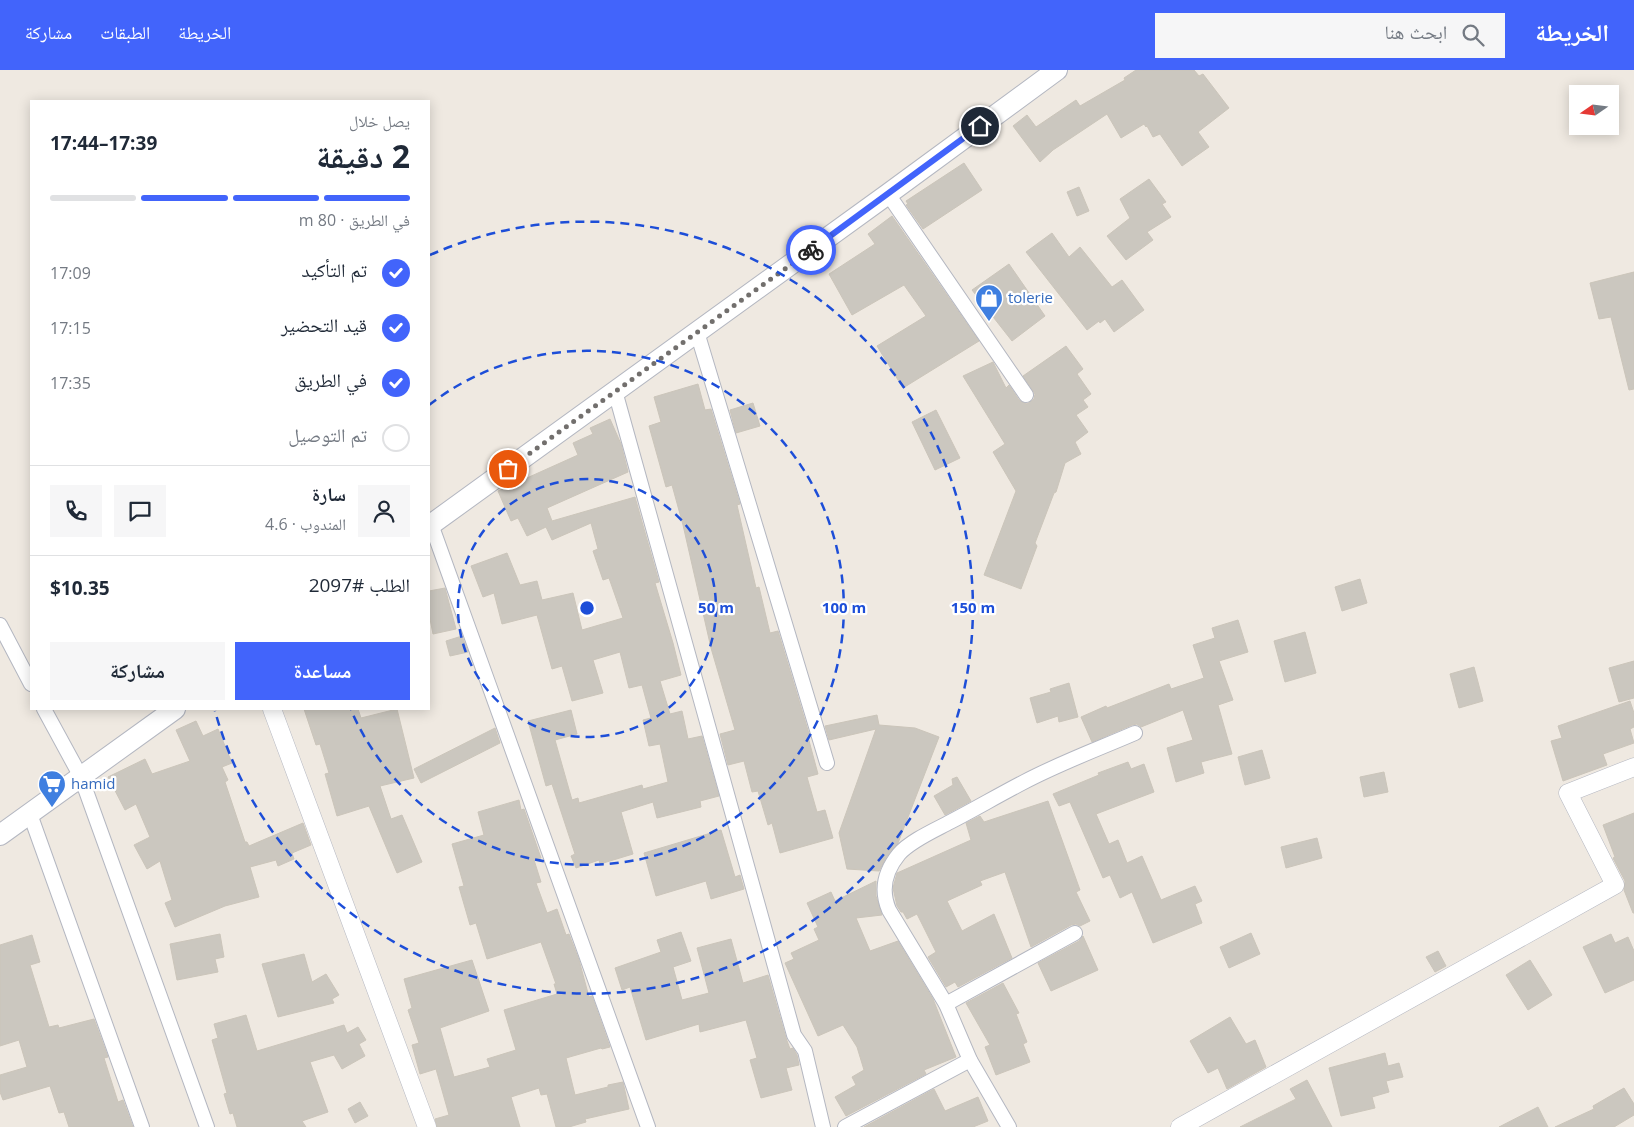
<!DOCTYPE html>
<html lang="ar">
<meta charset="utf-8">
<style>
body{margin:0;font-family:"Open Sans","Noto Naskh Arabic",sans-serif;background:#f6f6f7;color:#1f2937;direction:rtl;height:100vh;display:flex;flex-direction:column;font-size:19px;white-space:nowrap}
*{box-sizing:border-box;margin:0}
p{font-size:16px;color:#747a83}
.icon{flex:none;width:28px;height:28px;fill:none;stroke:currentColor;stroke-width:2;stroke-linecap:round;stroke-linejoin:round}
.map{position:relative;flex:1;overflow:hidden;direction:ltr}
.drawer{position:absolute;left:30px;top:30px;width:400px;height:610px;display:flex;flex-direction:column;background:#fff;border-radius:0px;box-shadow:0 2px 12px #0003;direction:rtl}
.drawer>*{flex:none}
.needle{width:32px;rotate:256deg}
.controls{position:absolute;left:1569px;top:15px;display:grid;gap:10px}
.controls a{display:grid;place-items:center;width:50px;height:50px;border-radius:0px;background:#fff;box-shadow:0 2px 12px #0003;font-size:25px}
.pin{position:absolute;display:grid;place-items:center;width:42px;height:42px;color:#fff;margin:-21px;border:2px solid #fff;border-radius:50%;box-shadow:0 1px 5px #0007}
.courier{position:absolute;display:grid;place-items:center;width:50px;height:50px;margin:-25px;border:4px solid #4264fb;border-radius:50%;background:#fff;color:#222;box-shadow:0 1px 6px #0007}
.overview em{font-style:normal;font-weight:700}
.overview div{display:flex;flex-direction:column-reverse}
.overview{display:flex;align-items:center;justify-content:space-between;height:85px;padding:0 20px}
h1{font-size:32px;font-weight:700;line-height:38px}
.bar{display:grid;grid-template-columns:repeat(4,1fr);gap:8px 5px;align-content:center;height:60px;padding:0 20px}
.bar i{height:6px;border-radius:4px;background:#e0e1e3}
.bar .selected{background:#4264fb}
.bar p{grid-column:span 4}
.line{display:flex;align-items:center;gap:12px;padding:0 20px;border-top:1px solid #e0e1e3}
.line div{flex:1}
.round{display:grid;place-items:center;flex:none;width:52px;height:52px;border-radius:0px;background:#f6f6f7}
ol{padding:0 20px;list-style:none}
li{display:flex;align-items:center;gap:15px;height:55px}
li p{margin-inline-start:auto}
li .icon{padding:5px;border-radius:50%;background:#4264fb;color:#fff;stroke-width:4}
li:last-child{color:#747a83}
li i{width:28px;height:28px;border:2px solid #e0e1e3;border-radius:50%}
.cta{display:flex;gap:10px;margin-top:auto;padding:10px 20px}
.cta a{flex:1;height:58px;border-radius:0px;background:#4264fb;color:#fff;font-size:20px;font-weight:700;line-height:58px;text-align:center}
.cta a+a{background:#f6f6f7;color:#1f2937}
header{display:flex;align-items:center;gap:30px;box-sizing:border-box;height:70px;padding:0 25px;background:#4264fb;color:#fff}
header strong{font-size:24px}
nav{display:flex;gap:28px;margin-inline-start:auto;font-size:18px}
.search{width:350px;height:45px;background:#f6f6f7;display:flex;align-items:center;gap:12px;box-sizing:border-box;padding:0 18px;border-radius:0px;color:#747a83;font-size:19px}
.map>svg:first-child{display:block}
.building{fill:#cbc7bf;stroke:#cbc5ba}
.lines{fill:none;stroke-linecap:round;stroke-linejoin:round}
.minor-casing{stroke:#b4b7c1;stroke-width:16}
.tertiary-casing{stroke:#b4b7c1;stroke-width:19}
.secondary-casing{stroke:#b4b7c1;stroke-width:22}
.minor{stroke:#fff;stroke-width:14}
.tertiary{stroke:#fff;stroke-width:18}
.secondary{stroke:#fff;stroke-width:20}
.done{stroke:#726f6d;stroke-width:5;stroke-dasharray:0 9}
.route{stroke:#4264fb;stroke-width:6}
.ring{fill:none;stroke:#1d4ed8;stroke-width:2.5;stroke-dasharray:9 6}
.labels{text-anchor:middle;stroke-width:4.5;stroke-linejoin:round;paint-order:stroke}
.shop-label{font-size:15px;fill:#366cbe;stroke:#fff;text-anchor:start}
.centre{fill:#1d4ed8;stroke:#fff;stroke-width:2.5}
.ring-label{font-size:15px;text-anchor:middle;font-weight:bold;fill:#1d4ed8;stroke:#fff;stroke-width:4.5;stroke-linejoin:round;paint-order:stroke}
</style>
<header>
<strong>الخريطة</strong>
<div class="search"><svg class="icon" aria-label="search" viewBox="0 0 24 24"><circle cx="10" cy="10" r="6"/><path d="M15 15l6 6"/></svg>ابحث هنا</div>
<nav><a>الخريطة</a><a>الطبقات</a><a>مشاركة</a></nav>
</header>
<div class="map">
<svg width="1634" height="1057" viewBox="0 0 1634 1057">
<rect width="100%" height="100%" fill="#efe9e1"/>
<g class="building">
<polygon points="1136,0 1194,0 1199,6 1203,4 1229,38 1198,62 1209,77 1182,96 1160,64 1153,67 1147,56 1146,57 1144,54 1121,68 1107,44 1053,80 1040,92 1013,56 1027,45 1036,57 1076,30 1080,36 1125,10 1124,8"/>
<polygon points="964,93 982,120 923,159 906,135 908,134 906,131"/>
<polygon points="1149,109 1166,132 1162,134 1171,147 1147,162 1153,170 1126,190 1107,166 1130,148 1120,129"/>
<polygon points="1079,117 1089,141 1077,146 1067,122"/>
<polygon points="892,146 979,271 903,318 877,276 926,246 904,215 852,245 829,204 875,174 868,164"/>
<polygon points="1052,163 1069,187 1080,177 1112,217 1122,210 1144,240 1114,262 1105,249 1100,253 1099,251 1087,260 1026,182"/>
<polygon points="1009,194 1045,246 1012,271 972,220"/>
<polygon points="1634,202 1634,319 1629,320 1611,247 1599,249 1590,213"/>
<polygon points="1066,276 1083,299 1077,304 1091,324 1083,330 1088,337 1076,345 1088,362 1075,372 1081,384 1065,393 1056,422 1054,423 1035,473 1037,476 1021,519 984,505 1016,421 993,382 1005,374 963,306 993,292 1006,318 1009,315 1019,330 1027,334 1034,329 1035,324 1023,306"/>
<polygon points="698,314 705,340 711,339 740,434 737,435 756,518 759,517 770,563 778,561 810,667 808,667 818,704 807,707 817,742 825,740 833,768 780,783 772,753 768,755 758,721 752,722 744,691 728,695 720,664 735,660 711,578 683,455 672,415 666,417 649,356 661,352 654,327"/>
<polygon points="753,333 760,356 736,363 730,340"/>
<polygon points="936,340 960,388 935,400 912,352"/>
<polygon points="610,349 621,374 628,402 547,438 552,451 635,427 659,512 655,513 673,573 681,605 660,611 670,644 682,641 688,669 702,666 719,726 700,731 701,737 657,748 653,732 621,742 633,784 600,794 599,790 576,798 571,786 575,784 552,714 546,716 528,651 571,640 577,664 555,670 572,730 578,728 579,733 642,715 643,719 668,712 660,674 649,676 643,650 651,648 642,615 629,618 620,582 593,590 603,623 572,631 562,596 552,599 537,545 502,554 494,523 483,527 471,496 507,483 520,515 537,511 542,530 573,523 582,560 623,548 609,508 603,510 593,481 598,479 591,453 552,470 546,457 527,466 518,448 511,451 498,421 578,385 573,373 593,364 590,358"/>
<polygon points="1360,509 1367,533 1342,541 1335,517"/>
<polygon points="445,518 456,559 433,564 429,544 429,521"/>
<polygon points="1238,550 1248,582 1219,591 1233,630 1218,635 1232,684 1201,692 1204,703 1176,712 1167,678 1193,670 1183,640 1141,657 1137,654 1132,655 1092,672 1081,647 1106,636 1107,638 1169,614 1171,619 1204,608 1193,575 1215,568 1212,558"/>
<polygon points="1305,562 1316,603 1285,612 1274,571"/>
<polygon points="462,566 468,582 450,586 446,571"/>
<polygon points="1634,591 1634,628 1619,632 1609,598"/>
<polygon points="1474,597 1483,631 1459,638 1450,604"/>
<polygon points="1069,613 1078,647 1059,652 1058,646 1037,653 1030,628 1051,622 1050,619"/>
<polygon points="1630,631 1634,643 1634,657 1630,659 1634,673 1603,684 1607,695 1563,711 1551,671 1562,668 1558,656"/>
<polygon points="304,639 358,639 361,648 397,639 414,708 380,716 391,749 402,745 422,792 397,803 369,736 337,746 325,704 329,703 320,674 316,675"/>
<polygon points="877,645 879,655 915,658 939,667 898,773 887,786 879,801 847,799 839,763 876,659 829,670 825,656"/>
<polygon points="196,651 203,666 218,659 232,693 222,697 228,710 225,712 245,772 247,772 249,776 303,753 311,775 292,783 294,789 278,796 276,790 250,797 259,827 225,836 175,857 165,833 172,830 160,791 147,799 134,775 150,767 136,734 125,740 108,707 145,689 152,704 190,691 176,660"/>
<polygon points="495,658 500,673 421,713 414,699"/>
<polygon points="1262,680 1270,708 1245,715 1238,687"/>
<polygon points="1128,692 1131,699 1144,694 1154,722 1096,744 1109,774 1118,770 1127,793 1142,786 1161,830 1195,816 1202,831 1195,834 1202,853 1153,873 1132,822 1120,828 1110,805 1103,808 1070,732 1059,736 1053,724 1099,705 1098,703"/>
<polygon points="1384,702 1388,722 1364,727 1360,707"/>
<polygon points="957,707 971,731 945,745 934,726 953,715 952,709"/>
<polygon points="519,730 521,740 524,739 541,788 534,790 541,812 536,813 547,843 557,839 566,865 569,864 579,890 589,927 592,926 610,977 602,979 601,978 566,988 575,1025 608,1017 608,1015 623,1012 629,1039 585,1049 586,1052 569,1057 556,1057 547,1024 541,1025 539,1018 511,1027 520,1057 437,1057 435,1049 449,1045 436,999 420,1004 412,975 419,973 408,940 412,938 404,909 472,890 489,941 440,958 454,1007 490,997 487,989 516,980 504,940 557,924 554,914 556,914 541,872 487,889 476,853 470,855 459,817 464,816 452,774 484,765 478,742"/>
<polygon points="1048,731 1080,820 1076,822 1090,851 1080,856 1076,854 1071,855 1031,877 1005,802 980,811 982,815 947,831 962,861 994,844 1012,888 958,917 955,912 946,917 928,887 936,882 917,844 907,849 903,842 901,842 897,836 893,818 897,803 971,770 966,753 980,746 984,752"/>
<polygon points="1634,743 1634,843 1633,843 1624,820 1625,811 1613,788 1615,787 1603,755"/>
<polygon points="721,760 735,807 740,805 744,819 711,829 706,811 656,826 644,783"/>
<polygon points="1317,768 1322,788 1286,798 1281,777"/>
<polygon points="876,811 876,826 882,845 856,848 870,881 898,871 933,929 956,987 924,1000 926,1004 846,1046 835,1027 856,1015 852,1007 864,1000 857,977 843,955 818,966 785,893 794,889 791,883 819,870 814,859 818,857 807,833 831,822 835,831"/>
<polygon points="681,862 691,891 673,897 682,930 709,923 697,878 731,869 743,913 768,905 786,968 790,979 793,978 797,985 799,995 786,998 792,1020 761,1028 750,990 757,988 746,950 700,962 699,954 646,970 630,917 622,920 615,898 661,882 657,870"/>
<polygon points="1251,863 1260,884 1229,898 1220,877"/>
<polygon points="220,864 224,887 215,889 218,902 177,910 170,874"/>
<polygon points="1611,864 1615,873 1628,867 1634,881 1634,910 1605,923 1583,877"/>
<polygon points="32,865 40,892 30,895 49,957 58,955 59,958 94,949 108,987 104,988 118,1032 123,1030 133,1057 69,1057 64,1042 59,1043 50,1016 3,1030 0,1022 0,1005 27,997 19,970 0,976 0,875"/>
<polygon points="1083,866 1098,900 1051,921 1038,893 1079,871"/>
<polygon points="1438,881 1446,896 1435,902 1426,887"/>
<polygon points="304,884 312,912 326,904 339,925 332,929 334,933 278,947 262,894"/>
<polygon points="1530,890 1552,925 1528,940 1506,905"/>
<polygon points="1003,913 1019,943 1016,944 1027,972 1023,974 1030,992 996,1005 985,977 990,975 966,933"/>
<polygon points="246,945 257,981 344,955 347,963 358,957 366,970 359,974 365,986 342,999 334,985 310,992 328,1042 302,1051 306,1057 237,1057 233,1043 230,1044 224,1024 227,1023 212,970 218,968 214,954"/>
<polygon points="1230,947 1246,974 1255,970 1266,997 1227,1019 1218,998 1208,1003 1190,971"/>
<polygon points="1385,983 1388,996 1399,993 1403,1007 1386,1011 1389,1022 1372,1027 1375,1038 1341,1046 1329,998"/>
<polygon points="1307,1010 1332,1057 1240,1057 1296,1029 1290,1019"/>
<polygon points="1624,1018 1634,1034 1634,1045 1614,1057 1555,1057 1594,1039 1593,1036"/>
<polygon points="934,1019 945,1041 978,1027 988,1051 973,1057 864,1057"/>
<polygon points="360,1032 368,1046 355,1053 348,1039"/>
<polygon points="1538,1037 1548,1057 1499,1057"/>
</g>
<g class="lines">
<g class="minor-casing">
<g id="minor">
<polyline points="888,124 1026,325"/>
<polyline points="697,262 827,693"/>
<polyline points="615,321 794,965 805,981 823,1057"/>
<polyline points="431,454 648,1057"/>
<polyline points="0,555 31,614"/>
<polyline points="44,639 81,707 207,1057"/>
<polyline points="30,744 142,1057"/>
<polyline points="946,934 1075,863"/>
<polyline points="845,1057 970,990"/>
<path d="M1009 1057 970 990 946 934 889 840C880 819 885 801 899 784 910 771 935 760 950 752 975 739 999 725 1024 712 1060 693 1098 679 1135 663"/>
</g>
</g>
<g class="tertiary-casing">
<g id="tertiary">
<polyline points="272,639 427,1057"/>
<polyline points="1180,1057 1615,815 1568,723 1634,697"/>
</g>
</g>
<g class="secondary-casing">
<g id="secondary">
<polyline points="429,456 888,124 1057,0"/>
<polyline points="0,765 175,639"/>
</g>
</g>
<use href="#minor" class="minor"/>
<use href="#tertiary" class="tertiary"/>
<use href="#secondary" class="secondary"/>
</g>
<g class="lines">
<polyline class="done" points="508,399 811,180"/>
<polyline class="route" points="811,180 980,56"/>
</g>
<g class="ring">
<circle cx="587" cy="538" r="129"/>
<path d="M429 335A257 257 0 1 1 351 640"/>
<path d="M430 185A386 386 0 1 1 215 641"/>
</g>
<defs>
<g id="shop-pin" transform="scale(1.4375)"><path d="M0 17L-7.5 6A9.5 9.5 0 1 1 7.5 6Z" fill="#3f7fe0" stroke="#fff"/><path d="M-5-2.5h2.3a2.7 3.5 0 0 1 5.4 0H5L5.5 6h-11ZM-1.5-2.5h3a1.5 2.3 0 0 0-3 0Z" fill="#fff"/></g>
<g id="supermarket-pin" transform="scale(1.4375)"><path d="M0 17L-7.5 6A9.5 9.5 0 1 1 7.5 6Z" fill="#3f7fe0" stroke="#fff"/><path d="M-6-5.5h2.5l.6 2H6L4.5 2H-2.5L-4.4-4H-6ZM-1.5 3.2a1.3 1.3 0 1 0 .1 0ZM3 3.2a1.3 1.3 0 1 0 .1 0Z" fill="#fff"/></g>
</defs>
<g fill-rule="evenodd">
<use href="#shop-pin" x="989" y="228"/>
<use href="#supermarket-pin" x="52" y="714"/>
</g>
<g class="labels">
<g class="shop-label">
<text x="1008" y="233">tolerie</text>
<text x="71" y="719">hamid</text>
</g>
</g>
<circle cx="587" cy="538" r="8" class="centre"/>
<g class="ring-label">
<text x="716" y="543">50 m</text>
<text x="844" y="543">100 m</text>
<text x="973" y="543">150 m</text>
</g>
</svg>
<div class="controls">
<a><svg class="needle" viewBox="-14 -14 28 28"><path d="M0-13l5 13h-10z" fill="#e53935"/><path d="M0 13l5-13h-10z" fill="#747a83"/></svg></a>
</div>
<div class="pin" style="left:508px;top:399px;background:#ea580c"><svg class="icon" aria-label="bag" viewBox="0 0 24 24"><path d="M5 8h14l-1 12H6zM9 8a3 3 0 0 1 6 0"/></svg></div>
<div class="pin" style="left:980px;top:56px;background:#1f2937"><svg class="icon" aria-label="home" viewBox="0 0 24 24"><path d="M3 11l9-7 9 7M6 9v11h12V9"/></svg></div>
<div class="courier" style="left:811px;top:180px"><svg class="icon" aria-label="bike" viewBox="0 0 24 24"><circle cx="6" cy="16" r="4"/><circle cx="18" cy="16" r="4"/><path d="M6 16l4-8h5l3 8M10 8l3 8H6M13 5h3"/></svg></div>
<section class="drawer">
<div class="overview"><div><h1>2 دقيقة</h1><p>يصل خلال</p></div><em>17:39–17:44</em></div>
<div class="bar"><i class="selected"></i><i class="selected"></i><i class="selected"></i><i></i><p>في الطريق · 80 m</p></div>
<ol>
<li><svg class="icon" aria-label="check" viewBox="0 0 24 24"><path d="M5 12l5 5 9-10"/></svg>تم التأكيد<p>17:09</p></li>
<li><svg class="icon" aria-label="check" viewBox="0 0 24 24"><path d="M5 12l5 5 9-10"/></svg>قيد التحضير<p>17:15</p></li>
<li><svg class="icon" aria-label="check" viewBox="0 0 24 24"><path d="M5 12l5 5 9-10"/></svg>في الطريق<p>17:35</p></li>
<li><i></i>تم التوصيل</li>
</ol>
<div class="line" style="height:90px"><a class="round"><svg class="icon" aria-label="person" viewBox="0 0 24 24"><circle cx="12" cy="8" r="4"/><path d="M4 21q1-7 8-7t8 7"/></svg></a><div><b>سارة</b><p>المندوب · 4.6</p></div><a class="round"><svg class="icon" aria-label="chat" viewBox="0 0 24 24"><path d="M4 5h16v11H9l-5 4z"/></svg></a><a class="round"><svg class="icon" aria-label="phone" viewBox="0 0 24 24"><path d="M5 4h4l2 5-3 2q2 4 5 5l2-3 5 2v4C11 20 4 13 5 4z"/></svg></a></div>
<div class="line" style="height:65px"><div>الطلب #2097</div><b>$10.35</b></div>
<div class="cta"><a>مساعدة</a><a>مشاركة</a></div>
</section>
</div>
